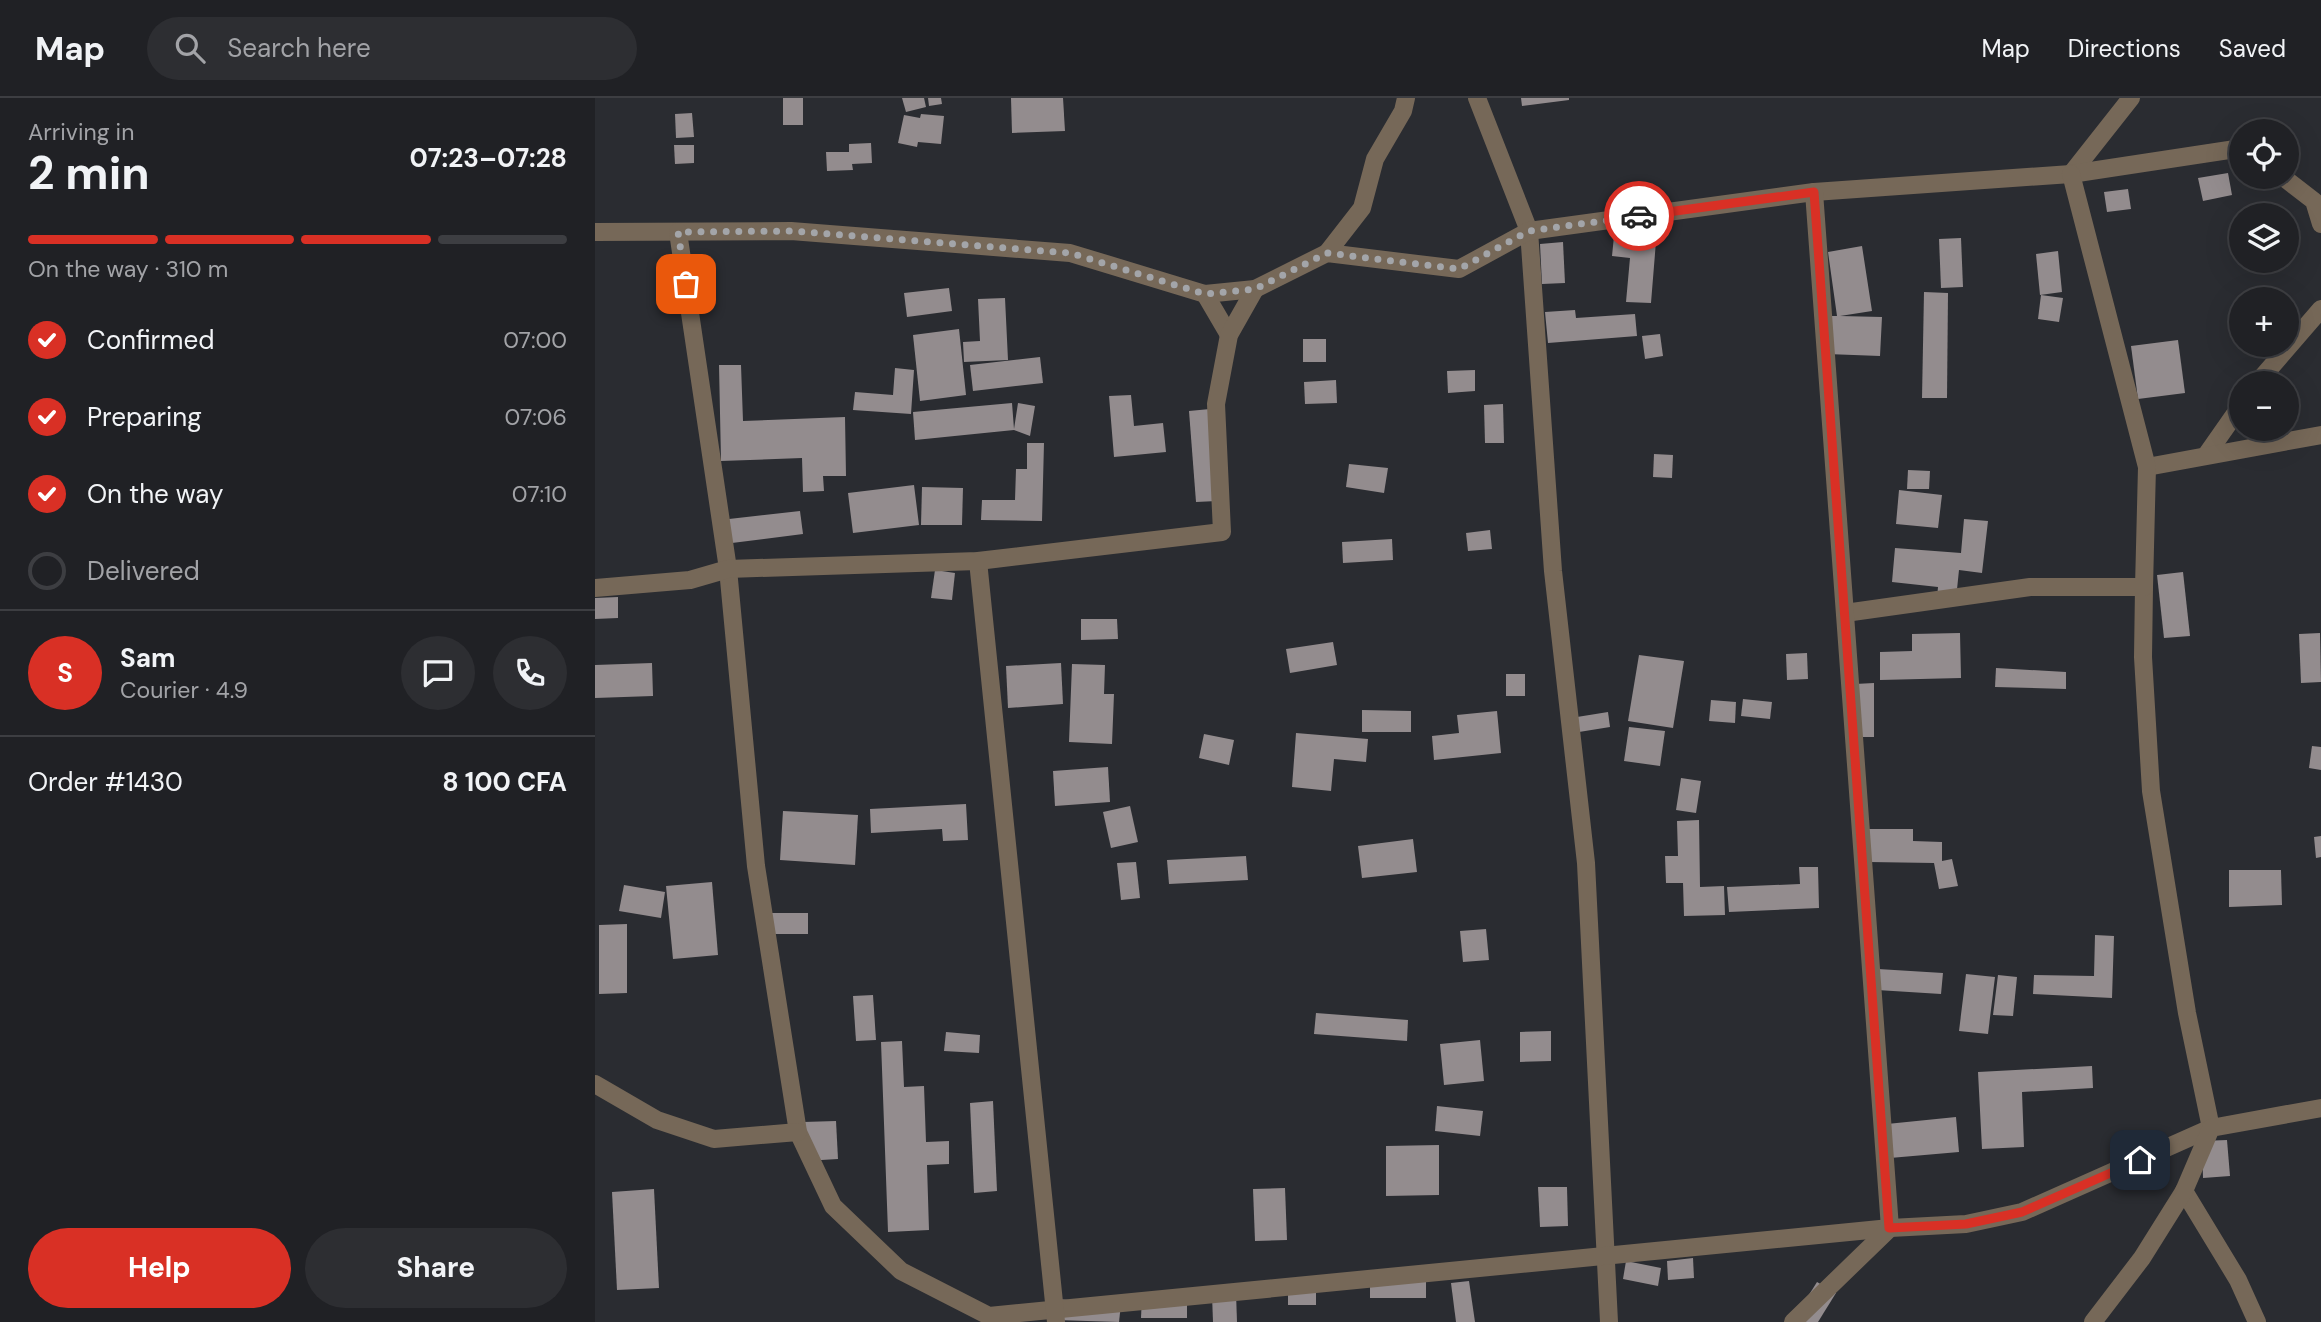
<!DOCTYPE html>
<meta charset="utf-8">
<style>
body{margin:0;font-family:"DM Sans",sans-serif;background:#2d2e32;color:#f1f3f6;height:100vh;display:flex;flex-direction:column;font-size:26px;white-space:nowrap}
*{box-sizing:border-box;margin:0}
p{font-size:23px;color:#a2a3a7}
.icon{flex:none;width:38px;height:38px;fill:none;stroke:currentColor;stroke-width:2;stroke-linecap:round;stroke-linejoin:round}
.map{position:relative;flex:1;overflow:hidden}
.side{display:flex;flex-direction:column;background:#202125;width:595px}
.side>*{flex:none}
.controls{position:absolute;left:1634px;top:21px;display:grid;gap:14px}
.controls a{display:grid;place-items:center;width:70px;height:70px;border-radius:50%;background:#202125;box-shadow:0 7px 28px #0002,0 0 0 2px #3d3e42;font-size:35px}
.pin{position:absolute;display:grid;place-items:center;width:60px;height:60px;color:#fff;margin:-30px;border-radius:14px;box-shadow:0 4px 10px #0006}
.courier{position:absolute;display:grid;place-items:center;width:70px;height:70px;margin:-35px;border:5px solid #d93025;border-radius:50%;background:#fff;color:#222;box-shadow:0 2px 9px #0007}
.headline em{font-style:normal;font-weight:700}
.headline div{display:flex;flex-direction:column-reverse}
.headline{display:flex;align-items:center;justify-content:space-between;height:119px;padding:0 28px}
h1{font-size:46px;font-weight:700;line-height:52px}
.bar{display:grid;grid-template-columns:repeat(4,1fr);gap:10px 7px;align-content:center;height:84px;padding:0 28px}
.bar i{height:9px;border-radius:5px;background:#3d3e42}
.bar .current{background:#d93025}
.bar p{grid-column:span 4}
.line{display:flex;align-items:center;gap:18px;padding:0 28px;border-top:2px solid #3d3e42}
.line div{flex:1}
.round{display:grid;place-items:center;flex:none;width:74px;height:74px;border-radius:37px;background:#2d2e32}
ol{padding:0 28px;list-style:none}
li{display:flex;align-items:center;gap:21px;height:77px}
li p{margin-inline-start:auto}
li .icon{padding:7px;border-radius:50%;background:#d93025;color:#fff;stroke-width:4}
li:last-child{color:#a2a3a7}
li i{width:38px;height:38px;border:4px solid #3d3e42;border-radius:50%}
.cta{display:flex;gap:14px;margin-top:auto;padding:14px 28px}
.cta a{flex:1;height:80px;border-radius:42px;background:#d93025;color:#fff;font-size:28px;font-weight:700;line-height:80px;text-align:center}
.cta a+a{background:#2d2e32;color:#f1f3f6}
header{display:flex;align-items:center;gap:42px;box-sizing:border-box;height:98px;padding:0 35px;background:#202125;border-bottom:2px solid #3d3e42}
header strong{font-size:33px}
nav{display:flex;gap:38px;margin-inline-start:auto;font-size:24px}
.search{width:490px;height:63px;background:#2d2e32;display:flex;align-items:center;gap:18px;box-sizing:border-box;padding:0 24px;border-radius:38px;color:#a2a3a7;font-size:26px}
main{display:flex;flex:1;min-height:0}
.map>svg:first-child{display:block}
.building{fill:#938c8e}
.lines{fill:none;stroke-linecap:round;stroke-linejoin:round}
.minor{stroke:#766858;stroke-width:18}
.done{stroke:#a3a5a9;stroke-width:7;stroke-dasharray:0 12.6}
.route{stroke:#d93025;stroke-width:9}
</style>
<header>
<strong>Map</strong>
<div class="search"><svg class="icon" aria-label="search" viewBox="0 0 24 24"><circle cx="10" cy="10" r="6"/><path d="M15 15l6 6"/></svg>Search here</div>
<nav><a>Map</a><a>Directions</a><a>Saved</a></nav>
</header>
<main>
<section class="side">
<div class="headline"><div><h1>2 min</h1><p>Arriving in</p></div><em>07:23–07:28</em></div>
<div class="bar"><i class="current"></i><i class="current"></i><i class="current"></i><i></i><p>On the way · 310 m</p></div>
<ol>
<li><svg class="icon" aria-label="check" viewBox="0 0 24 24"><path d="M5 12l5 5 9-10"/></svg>Confirmed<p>07:00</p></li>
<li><svg class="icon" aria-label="check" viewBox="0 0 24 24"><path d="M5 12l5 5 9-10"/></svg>Preparing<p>07:06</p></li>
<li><svg class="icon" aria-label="check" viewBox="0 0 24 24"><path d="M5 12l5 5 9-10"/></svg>On the way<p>07:10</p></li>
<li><i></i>Delivered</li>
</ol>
<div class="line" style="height:126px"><b class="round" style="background:#d93025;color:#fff">S</b><div><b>Sam</b><p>Courier · 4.9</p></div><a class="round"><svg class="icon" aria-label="chat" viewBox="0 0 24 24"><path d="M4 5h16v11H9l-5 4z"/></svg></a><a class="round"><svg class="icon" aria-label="phone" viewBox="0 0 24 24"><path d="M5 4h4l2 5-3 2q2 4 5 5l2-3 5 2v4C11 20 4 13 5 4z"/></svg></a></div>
<div class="line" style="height:91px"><div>Order #1430</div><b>8 100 CFA</b></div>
<div class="cta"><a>Help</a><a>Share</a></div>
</section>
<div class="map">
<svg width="1726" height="1224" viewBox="0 0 1726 1224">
<rect width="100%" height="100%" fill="#2a2c31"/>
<g class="building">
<rect x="188" y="0" width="20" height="27"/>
<polygon points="307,0 329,0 331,9 311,14"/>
<polygon points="333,0 346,0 347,6 334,8"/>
<polygon points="416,0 468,0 470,33 417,35"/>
<polygon points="926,0 974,0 974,2 927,8"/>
<polygon points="97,15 99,39 81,40 80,16"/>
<polygon points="326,16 349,18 346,46 323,44 322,49 303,45 309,17 325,20"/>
<polygon points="276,45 277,65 257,66 258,72 232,73 231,54 254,54 254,46"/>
<polygon points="79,47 99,47 99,65 80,66"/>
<polygon points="1633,75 1637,97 1608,103 1603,80"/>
<polygon points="1533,91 1536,111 1512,114 1509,94"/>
<polygon points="1020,128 1062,131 1056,205 1031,204 1035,160 1017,158"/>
<polygon points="1366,140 1368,189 1346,190 1344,141"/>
<polygon points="968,144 970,185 947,186 945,146"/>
<polygon points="1267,148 1277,213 1245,218 1287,219 1285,258 1232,256 1234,218 1242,218 1233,154"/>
<polygon points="1463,153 1467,194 1445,197 1441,156"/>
<polygon points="354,190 357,213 312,219 309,195"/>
<polygon points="1329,194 1353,195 1352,300 1327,300"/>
<polygon points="1446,197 1468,200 1464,224 1443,221"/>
<polygon points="410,200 413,262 369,264 368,244 385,243 383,201"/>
<polygon points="980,212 981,220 1040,216 1042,238 953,245 950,214"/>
<polygon points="364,231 371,297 325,303 318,237"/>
<polygon points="1065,236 1068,258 1050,261 1047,238"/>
<rect x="708" y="241" width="23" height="23"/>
<polygon points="1583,242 1590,295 1543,301 1536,248"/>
<polygon points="445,259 448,285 378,293 375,267"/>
<polygon points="124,267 146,267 148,323 250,319 251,378 228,378 229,393 208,394 207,360 126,363"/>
<polygon points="300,270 319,272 316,316 258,312 260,294 298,297"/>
<polygon points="880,272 880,293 853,295 852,273"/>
<polygon points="741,282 742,305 710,306 709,284"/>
<polygon points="536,297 539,328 568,325 571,354 519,359 514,298"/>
<polygon points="417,305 419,331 423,305 440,308 435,338 419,332 320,342 318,314"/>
<polygon points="908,306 909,345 890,345 889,307"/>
<polygon points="615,311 622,403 601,404 594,313"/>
<polygon points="432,345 449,345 447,423 386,422 387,402 420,402 421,371 432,371"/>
<polygon points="1059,356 1078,357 1077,380 1058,379"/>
<polygon points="754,366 793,370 789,395 751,389"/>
<polygon points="1313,372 1335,373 1334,391 1312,391"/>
<polygon points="319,387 324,427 258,435 253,395"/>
<polygon points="327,389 368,390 367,427 326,427"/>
<polygon points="1304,392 1347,397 1343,430 1301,426"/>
<polygon points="205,413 208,436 137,445 134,421"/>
<polygon points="1369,421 1393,423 1387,475 1364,472 1361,501 1342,500 1343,489 1297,484 1300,450 1366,455"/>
<polygon points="895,432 897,451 873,453 871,435"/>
<polygon points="797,441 798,462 748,465 747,444"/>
<polygon points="340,472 360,475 357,502 336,500"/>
<polygon points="1588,474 1595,538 1569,540 1562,477"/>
<polygon points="23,499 23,520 0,521 0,500"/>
<polygon points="486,521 522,521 523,541 486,542"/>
<polygon points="1365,535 1366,580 1285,582 1285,554 1317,553 1317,536"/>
<polygon points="1725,535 1726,584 1706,585 1704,536"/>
<polygon points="738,544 742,567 695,575 691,551"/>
<polygon points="1212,555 1213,581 1192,582 1191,556"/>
<polygon points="1044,557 1089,563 1078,630 1033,623"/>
<polygon points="57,565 58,598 0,600 0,567"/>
<polygon points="466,565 468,606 413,610 411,568"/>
<polygon points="477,566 510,567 509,596 519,596 517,646 474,644"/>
<polygon points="1401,570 1471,574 1471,591 1400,589"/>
<rect x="911" y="576" width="19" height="22"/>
<polygon points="1279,585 1279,639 1260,639 1260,586"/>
<polygon points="1148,601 1177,604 1175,621 1146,618"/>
<polygon points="1116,602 1141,604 1140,625 1114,623"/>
<polygon points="767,612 816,613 816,634 767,634"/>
<polygon points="902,613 906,655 839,662 837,638 864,635 862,617"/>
<polygon points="1013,614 1015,629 984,634 982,619"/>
<polygon points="1034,629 1070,633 1065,668 1029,663"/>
<polygon points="701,635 773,641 771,664 739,661 736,693 697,689"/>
<polygon points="609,636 639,642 634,667 604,660"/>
<polygon points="1717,648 1726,649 1726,672 1714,670"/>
<polygon points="513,669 515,704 460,708 458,673"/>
<polygon points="1086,680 1106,683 1101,715 1081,712"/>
<polygon points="371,706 373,742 348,743 347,731 276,735 275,711"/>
<polygon points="535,708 543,744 516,750 508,714"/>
<polygon points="188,713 263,717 260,767 185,762"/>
<polygon points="1104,722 1105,789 1129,788 1130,817 1089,818 1088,785 1071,785 1070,758 1083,758 1082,723"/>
<polygon points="1274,731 1318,731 1318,743 1347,744 1347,763 1357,761 1363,788 1344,791 1339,765 1274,764"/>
<polygon points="1726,738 1726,759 1721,760 1719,739"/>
<polygon points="818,741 822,774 767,780 763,748"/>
<polygon points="651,758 653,782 574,786 572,762"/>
<polygon points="541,764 545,800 526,802 522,765"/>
<polygon points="1204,769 1223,769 1224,810 1134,814 1132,789 1205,786"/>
<polygon points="1634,772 1686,772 1687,807 1634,809"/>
<polygon points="117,784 123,857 78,861 71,788"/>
<polygon points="29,787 70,794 66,820 24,813"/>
<rect x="166" y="815" width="47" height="21"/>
<polygon points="32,826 32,895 4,896 4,827"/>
<polygon points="891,831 894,862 868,864 865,833"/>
<polygon points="1500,837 1519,838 1517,900 1438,896 1439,877 1499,878"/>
<polygon points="1283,871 1348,875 1346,896 1282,892"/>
<polygon points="1371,876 1400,879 1393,936 1364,933"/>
<polygon points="1403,877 1422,879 1418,918 1398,917"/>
<polygon points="278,897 281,942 261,943 258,898"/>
<polygon points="721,915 813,922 812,943 719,936"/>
<polygon points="956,933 956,963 925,964 925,934"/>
<polygon points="351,934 385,937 384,955 349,953"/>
<polygon points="885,942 889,983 849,987 845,946"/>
<polygon points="307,943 309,989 329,988 331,1044 354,1043 354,1066 332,1067 334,1132 293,1134 286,944"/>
<polygon points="1497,968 1498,990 1427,994 1429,1049 1387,1051 1383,974"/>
<polygon points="398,1003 402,1093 379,1095 375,1005"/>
<polygon points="842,1008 888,1013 885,1038 840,1033"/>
<polygon points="1361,1019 1364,1054 1295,1060 1292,1026"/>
<polygon points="241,1023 243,1061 210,1063 208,1024"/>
<polygon points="1632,1042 1635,1078 1608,1080 1607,1043"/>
<polygon points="844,1047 844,1097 791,1098 791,1048"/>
<polygon points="943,1089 972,1089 973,1128 945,1129"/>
<polygon points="690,1090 692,1142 660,1143 658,1091"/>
<polygon points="59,1091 64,1190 22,1192 17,1094"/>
<polygon points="1098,1160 1099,1180 1073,1182 1072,1163"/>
<polygon points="1031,1163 1066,1170 1063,1188 1028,1181"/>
<rect x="775" y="1181" width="56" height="19"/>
<polygon points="874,1183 880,1224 861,1224 856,1185"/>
<polygon points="1222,1184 1241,1195 1223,1224 1208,1224 1200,1219"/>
<rect x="693" y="1189" width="28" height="18"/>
<polygon points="641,1195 642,1224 618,1224 617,1197"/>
<polygon points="547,1198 592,1198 592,1220 546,1220"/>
<polygon points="461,1201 526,1206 524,1224 460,1222"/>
</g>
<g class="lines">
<g class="minor">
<polyline points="882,0 934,133 958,473 991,765 1014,1224"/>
<polyline points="1476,76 1536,0"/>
<polyline points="1688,79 1719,103 1726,126"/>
<polyline points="0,134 196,133 475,155 610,196 660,191 732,155 864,171 934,133 1219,94 1476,76 1647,50"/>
<polyline points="83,134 133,471 161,768 203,1034 238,1108 306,1173 394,1218 1295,1130 1371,1126 1427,1114 1616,1030 1592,915 1556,693 1548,559 1549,489"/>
<polyline points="732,155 767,110 780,61 808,13 811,0"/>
<polyline points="610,196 634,237"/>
<polyline points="1662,285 1726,211"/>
<polyline points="1612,356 1647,306"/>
<polyline points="1552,369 1726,337"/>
<polyline points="383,463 461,1224"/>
<polyline points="0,490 95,482 133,471 383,463 627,434 621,306 634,237 660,191"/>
<polyline points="1250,515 1435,489 1549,489 1552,369 1476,76"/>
<polyline points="0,986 62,1022 119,1041 203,1034"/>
<polyline points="1589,1093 1643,1182 1662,1224"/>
<polyline points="1198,1224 1295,1130 1219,94"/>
<polyline points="1498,1224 1547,1160 1589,1093 1616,1030 1726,1010"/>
</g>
</g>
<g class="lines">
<polyline class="done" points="91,186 83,134 196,133 475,155 610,196 660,191 732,155 864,171 934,133 1044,118"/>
<polyline class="route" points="1044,118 1219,94 1294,1130 1371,1126 1427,1114 1545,1062"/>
</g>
</svg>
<div class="controls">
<a><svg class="icon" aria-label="locate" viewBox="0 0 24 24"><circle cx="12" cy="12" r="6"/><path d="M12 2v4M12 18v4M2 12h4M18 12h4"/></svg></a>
<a><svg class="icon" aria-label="layers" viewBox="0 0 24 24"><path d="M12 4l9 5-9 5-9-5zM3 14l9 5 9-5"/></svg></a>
<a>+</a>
<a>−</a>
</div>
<div class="pin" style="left:91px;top:186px;background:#ea580c"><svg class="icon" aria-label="bag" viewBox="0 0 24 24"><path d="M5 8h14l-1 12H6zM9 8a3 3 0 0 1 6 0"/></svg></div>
<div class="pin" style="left:1545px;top:1062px;background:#1f2937"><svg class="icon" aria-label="home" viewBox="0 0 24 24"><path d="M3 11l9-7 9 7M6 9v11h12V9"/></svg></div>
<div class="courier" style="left:1044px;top:118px"><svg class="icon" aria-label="car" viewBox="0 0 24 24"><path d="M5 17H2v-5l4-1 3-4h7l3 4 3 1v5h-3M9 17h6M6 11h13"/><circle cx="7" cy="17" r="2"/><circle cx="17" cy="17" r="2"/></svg></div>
</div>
</main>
